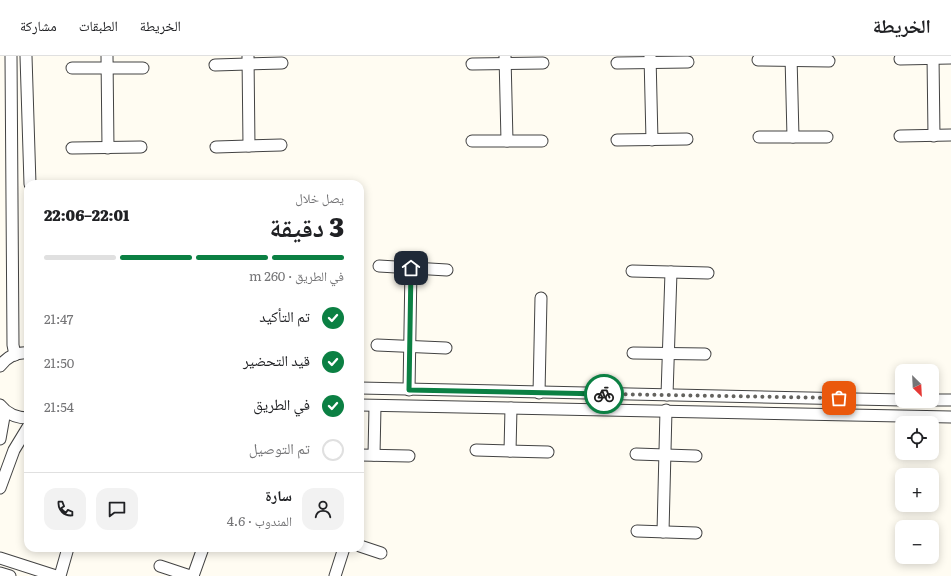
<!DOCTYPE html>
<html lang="ar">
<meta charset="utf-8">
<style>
body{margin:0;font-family:Literata,"Noto Naskh Arabic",serif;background:#f2f2f2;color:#202124;direction:rtl;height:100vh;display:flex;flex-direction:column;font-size:15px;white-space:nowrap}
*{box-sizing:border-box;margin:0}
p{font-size:13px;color:#757577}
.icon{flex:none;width:22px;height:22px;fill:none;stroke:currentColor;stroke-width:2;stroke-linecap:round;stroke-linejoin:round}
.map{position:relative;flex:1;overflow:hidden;direction:ltr}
.side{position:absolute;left:24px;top:124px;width:340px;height:372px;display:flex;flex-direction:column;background:#fff;border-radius:12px;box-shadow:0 2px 10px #0003;direction:rtl}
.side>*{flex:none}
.needle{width:26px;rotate:156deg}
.controls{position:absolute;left:895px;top:308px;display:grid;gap:8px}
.controls a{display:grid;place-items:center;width:44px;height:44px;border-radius:8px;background:#fff;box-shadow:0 2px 10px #0003;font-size:20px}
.pin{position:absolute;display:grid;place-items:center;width:34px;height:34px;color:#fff;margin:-17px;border-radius:8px;box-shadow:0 2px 6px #0006}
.courier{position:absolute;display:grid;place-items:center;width:40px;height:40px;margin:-20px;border:3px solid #0b8043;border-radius:50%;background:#fff;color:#222;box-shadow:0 1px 5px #0007}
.summary em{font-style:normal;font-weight:800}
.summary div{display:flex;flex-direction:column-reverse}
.summary{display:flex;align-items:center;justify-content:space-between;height:68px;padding:0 20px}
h1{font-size:26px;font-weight:800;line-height:30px}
.bar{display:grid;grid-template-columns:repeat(4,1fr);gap:6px 4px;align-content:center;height:48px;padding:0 20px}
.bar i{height:5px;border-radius:3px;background:#e0e0e0}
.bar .selected{background:#0b8043}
.bar p{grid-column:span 4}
.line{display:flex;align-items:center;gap:10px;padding:0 20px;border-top:1px solid #e0e0e0}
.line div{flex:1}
.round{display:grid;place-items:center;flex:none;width:42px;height:42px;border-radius:12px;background:#f2f2f2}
ol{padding:0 20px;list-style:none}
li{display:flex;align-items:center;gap:12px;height:44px}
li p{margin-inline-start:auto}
li .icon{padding:4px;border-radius:50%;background:#0b8043;color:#fff;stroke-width:4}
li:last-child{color:#757577}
li i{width:22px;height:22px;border:2px solid #e0e0e0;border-radius:50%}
header{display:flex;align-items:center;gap:24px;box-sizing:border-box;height:56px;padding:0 20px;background:#fff;border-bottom:1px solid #e0e0e0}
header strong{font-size:19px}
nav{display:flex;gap:22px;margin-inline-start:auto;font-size:14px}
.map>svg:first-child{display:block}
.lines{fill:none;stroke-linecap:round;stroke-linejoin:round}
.minor-casing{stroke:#434343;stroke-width:13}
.minor{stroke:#fff;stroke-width:11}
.done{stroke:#64635f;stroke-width:4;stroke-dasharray:0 7.2}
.route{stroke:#0b8043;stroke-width:5}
</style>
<header>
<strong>الخريطة</strong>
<nav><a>الخريطة</a><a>الطبقات</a><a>مشاركة</a></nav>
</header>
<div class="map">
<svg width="951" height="520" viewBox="0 0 951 520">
<rect width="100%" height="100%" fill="#fffcf2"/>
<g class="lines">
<g class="minor-casing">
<g id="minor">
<polyline points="11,0 13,289 15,299"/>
<polyline points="26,0 30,128"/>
<polyline points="107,0 108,92"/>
<polyline points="248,0 249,90"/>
<polyline points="505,0 507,85"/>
<polyline points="650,0 652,84"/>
<polyline points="791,0 793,81"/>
<polyline points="933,0 934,80"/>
<polyline points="900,3 951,2"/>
<polyline points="758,4 829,5"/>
<polyline points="617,7 688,6"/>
<polyline points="472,8 543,7"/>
<polyline points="215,9 282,7"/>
<polyline points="72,12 143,12"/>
<polyline points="900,80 951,79"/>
<polyline points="759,81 827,81"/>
<polyline points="617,84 687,83"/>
<polyline points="472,85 542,85"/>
<polyline points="216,91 281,89"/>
<polyline points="72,92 141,91"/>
<polyline points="379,210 447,214"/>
<polyline points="632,215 708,217"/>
<polyline points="377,289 446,292"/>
<polyline points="633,297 705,298"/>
<path d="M0 310C7 301 17 296 28 297"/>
<polyline points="360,332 902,344"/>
<polyline points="409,334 411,212"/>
<polyline points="539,337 541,242"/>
<polyline points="667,339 671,216"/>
<polyline points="932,344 951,344"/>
<path d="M0 349C7 358 17 362 28 362"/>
<polyline points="360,349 951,361"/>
<polyline points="0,383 5,355"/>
<polyline points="476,394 548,396"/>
<polyline points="510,395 511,352"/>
<polyline points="636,398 696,400"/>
<polyline points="360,399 409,400"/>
<polyline points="374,399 375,350"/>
<polyline points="0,432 14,394 28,371"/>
<polyline points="637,475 696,477"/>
<polyline points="663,476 666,354"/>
<polyline points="360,490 381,497"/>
<polyline points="0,502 56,520"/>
<polyline points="160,510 190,520"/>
<polyline points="0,517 10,520"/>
<polyline points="60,520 68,492"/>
<polyline points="193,520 203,492"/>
<polyline points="335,520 344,492"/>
</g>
</g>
<use href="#minor" class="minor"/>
</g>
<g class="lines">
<polyline class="done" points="604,338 839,342"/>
<polyline class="route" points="411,212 409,334 604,338"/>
</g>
</svg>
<div class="controls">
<a><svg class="needle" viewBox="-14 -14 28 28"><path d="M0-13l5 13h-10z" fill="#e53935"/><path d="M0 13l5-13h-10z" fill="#757577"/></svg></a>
<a><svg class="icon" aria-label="locate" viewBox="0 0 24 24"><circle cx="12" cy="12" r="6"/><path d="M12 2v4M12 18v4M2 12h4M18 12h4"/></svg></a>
<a>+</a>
<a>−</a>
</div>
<div class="pin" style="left:839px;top:342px;background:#ea580c"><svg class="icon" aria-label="bag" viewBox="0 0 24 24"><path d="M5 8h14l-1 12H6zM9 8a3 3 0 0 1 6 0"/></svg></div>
<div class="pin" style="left:411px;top:212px;background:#1f2937"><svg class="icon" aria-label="home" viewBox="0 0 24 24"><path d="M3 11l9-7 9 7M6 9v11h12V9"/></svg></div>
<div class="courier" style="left:604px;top:338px"><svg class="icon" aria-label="bike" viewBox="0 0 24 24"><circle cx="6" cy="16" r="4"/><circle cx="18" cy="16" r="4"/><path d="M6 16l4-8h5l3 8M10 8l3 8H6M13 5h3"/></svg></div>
<section class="side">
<div class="summary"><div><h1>3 دقيقة</h1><p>يصل خلال</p></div><em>22:01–22:06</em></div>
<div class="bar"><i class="selected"></i><i class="selected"></i><i class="selected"></i><i></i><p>في الطريق · 260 m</p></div>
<ol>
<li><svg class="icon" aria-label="check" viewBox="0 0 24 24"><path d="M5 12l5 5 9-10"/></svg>تم التأكيد<p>21:47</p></li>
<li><svg class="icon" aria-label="check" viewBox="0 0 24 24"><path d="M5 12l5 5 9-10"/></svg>قيد التحضير<p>21:50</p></li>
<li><svg class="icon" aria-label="check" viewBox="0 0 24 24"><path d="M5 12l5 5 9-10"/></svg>في الطريق<p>21:54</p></li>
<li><i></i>تم التوصيل</li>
</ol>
<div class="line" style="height:72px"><a class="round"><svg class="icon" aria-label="person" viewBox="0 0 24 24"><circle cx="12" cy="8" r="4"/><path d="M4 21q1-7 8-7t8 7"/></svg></a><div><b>سارة</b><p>المندوب · 4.6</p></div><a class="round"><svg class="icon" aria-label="chat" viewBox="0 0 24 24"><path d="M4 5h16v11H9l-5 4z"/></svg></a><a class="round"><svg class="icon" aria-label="phone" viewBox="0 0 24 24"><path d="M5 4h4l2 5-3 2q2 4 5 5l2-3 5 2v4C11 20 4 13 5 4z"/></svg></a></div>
</section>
</div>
